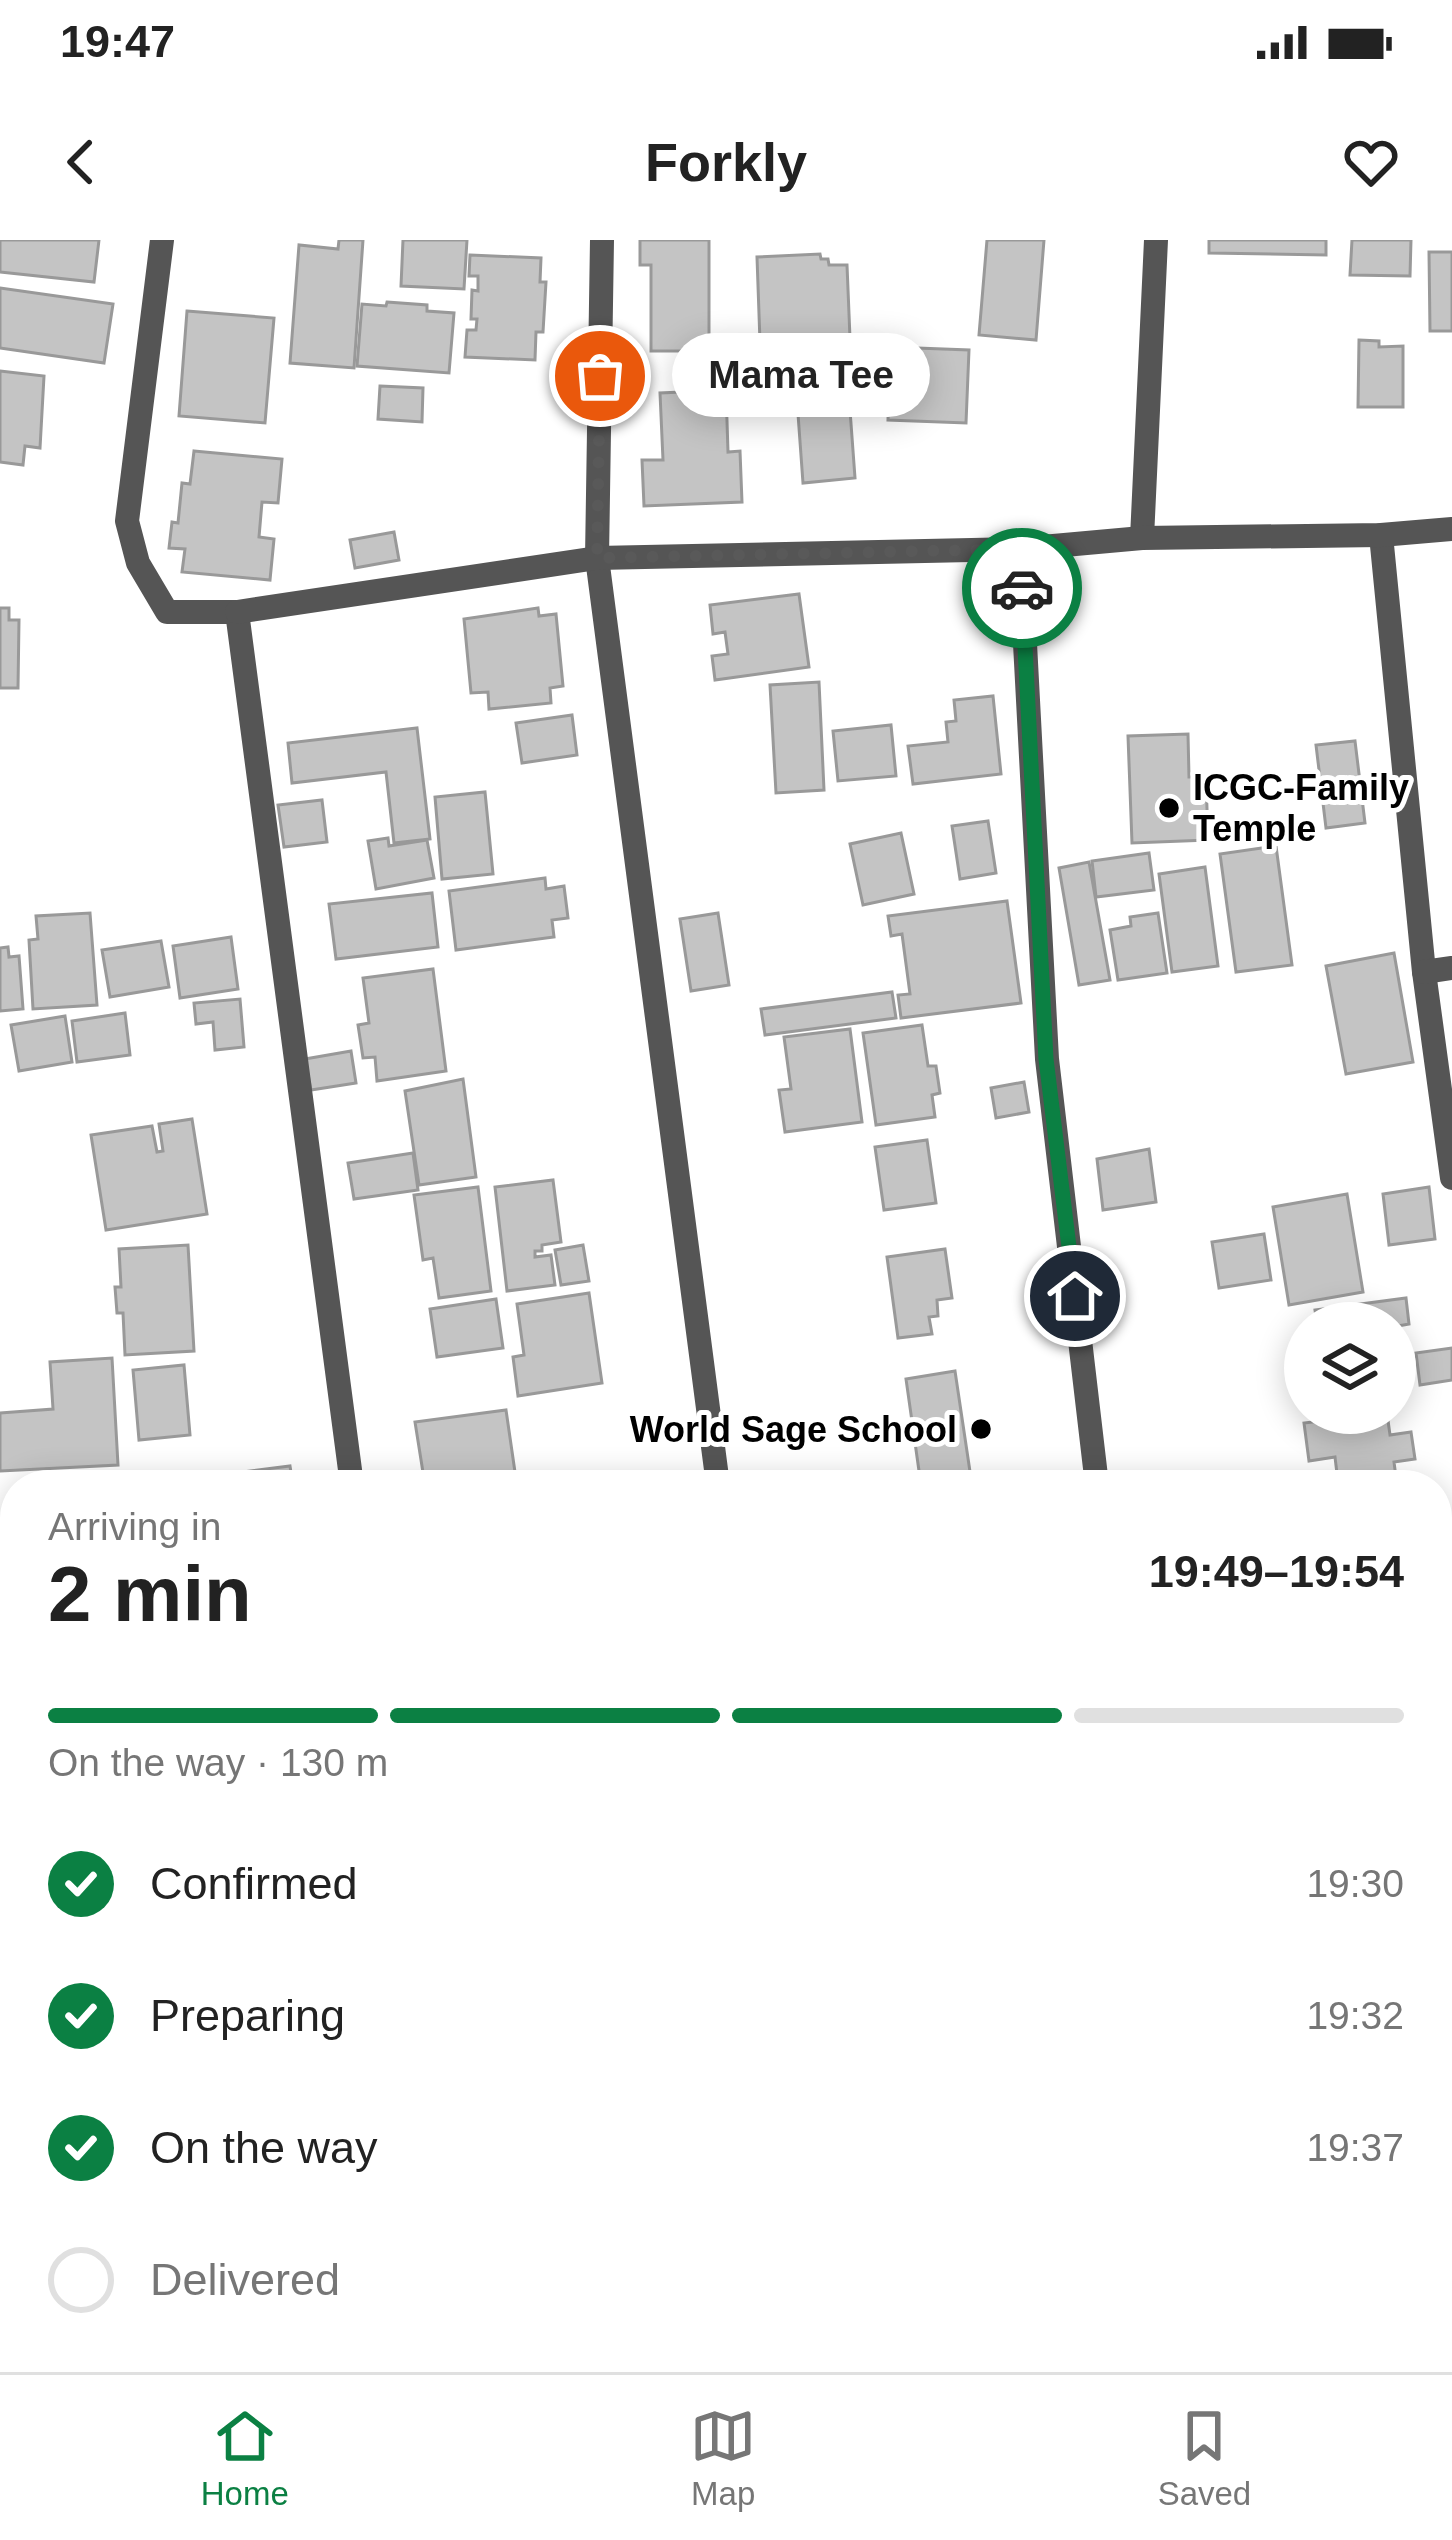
<!DOCTYPE html>
<meta charset="utf-8">
<style>
body{margin:0;font-family:Arial,sans-serif;background:#f2f2f2;color:#222;height:100vh;display:flex;flex-direction:column;font-size:45px;white-space:nowrap}
*{box-sizing:border-box;margin:0}
p{font-size:39px;color:#767676}
.icon{flex:none;width:66px;height:66px;fill:none;stroke:currentColor;stroke-width:2;stroke-linecap:round;stroke-linejoin:round}
.map{position:relative;flex:1;overflow:hidden}
.panel{position:absolute;left:0px;top:1230px;width:1452px;height:903px;display:flex;flex-direction:column;background:#fff;border-radius:48px 48px 0 0;box-shadow:0 6px 30px #0003}
.panel>*{flex:none}
.fabs{position:absolute;left:1284px;top:1062px;display:grid;gap:24px}
.fabs a{display:grid;place-items:center;width:132px;height:132px;border-radius:50%;background:#fff;box-shadow:0 6px 30px #0003;font-size:60px}
.pin{position:absolute;display:grid;place-items:center;width:102px;height:102px;color:#fff;margin:-51px;border:6px solid #fff;border-radius:50%;box-shadow:0 3px 12px #0007}
.courier{position:absolute;display:grid;place-items:center;width:120px;height:120px;margin:-60px;border:9px solid #0b8043;border-radius:50%;background:#fff;color:#222;box-shadow:0 3px 15px #0007}
.bubble{position:absolute;height:84px;border-radius:42px;background:#fff;box-shadow:0 6px 30px #0003;font-size:39px;font-weight:800;line-height:84px;text-align:center}
.overview em{font-style:normal;font-weight:800}
.overview div{display:flex;flex-direction:column-reverse}
.overview{display:flex;align-items:center;justify-content:space-between;height:204px;padding:0 48px}
h1{font-size:78px;font-weight:800;line-height:90px}
.bar{display:grid;grid-template-columns:repeat(4,1fr);gap:18px 12px;align-content:center;height:144px;padding:0 48px}
.bar i{height:15px;border-radius:9px;background:#e0e0e0}
.bar .on{background:#0b8043}
.bar p{grid-column:span 4}
ol{padding:0 48px;list-style:none}
li{display:flex;align-items:center;gap:36px;height:132px}
li p{margin-inline-start:auto}
li .icon{padding:12px;border-radius:50%;background:#0b8043;color:#fff;stroke-width:4}
li:last-child{color:#767676}
li i{width:66px;height:66px;border:6px solid #e0e0e0;border-radius:50%}
.status{display:flex;justify-content:space-between;align-items:center;height:84px;padding:0 60px;background:#fff;direction:ltr}
.status svg{height:33px;fill:currentColor}
header{display:flex;justify-content:space-between;align-items:center;height:156px;padding:0 48px;background:#fff;font-size:54px;font-weight:800}
.tab-bar{display:flex;justify-content:space-around;align-items:center;height:168px;border-top:3px solid #e0e0e0;background:#fff;font-size:33px;color:#767676}
.tab-bar a{display:grid;justify-items:center;gap:6px}
.tab-bar .on{color:#0b8043}
.map>svg:first-child{display:block}
.building{fill:#c4c4c4;stroke:#999;stroke-width:3}
.lines{fill:none;stroke-linecap:round;stroke-linejoin:round}
.street{stroke:#555;stroke-width:24}
.done{stroke:#595959;stroke-width:12;stroke-dasharray:0 21.6}
.route{stroke:#0b8043;stroke-width:15}
.poi-dot{fill:#000;stroke:#fff;stroke-width:4.5}
.labels{text-anchor:middle;stroke-width:10;stroke-linejoin:round;paint-order:stroke}
.poi-label{font-size:36px;font-weight:bold;fill:#000;stroke:#fff;text-anchor:start}
</style>
<div class="status"><b>19:47</b><svg viewBox="0 0 49 12"><path d="M0 12V9h3v3zM5 12V6h3v6zM10 12V3h3v9zM15 12V0h3v12zM26 1h20v11H26zM47 4h2v5h-2z"/></svg></div>
<header><svg class="icon" aria-label="back" viewBox="0 0 24 24"><path d="M15 5l-7 7 7 7"/></svg>Forkly<svg class="icon" aria-label="heart" viewBox="0 0 24 24"><path d="M12 20l-8-8c-3-5 5-10 8-4 3-6 11-1 8 4z"/></svg></header>
<div class="map">
<svg width="1452" height="2132" viewBox="0 0 1452 2132">
<rect width="100%" height="100%" fill="#fff"/>
<g class="building">
<polygon points="0,0 99,0 94,42 0,32"/>
<polygon points="339,0 363,0 354,128 290,123 299,5 338,9"/>
<polygon points="403,0 467,0 464,49 401,46"/>
<polygon points="640,0 709,0 709,111 651,111 651,25 640,25"/>
<polygon points="987,0 1044,0 1036,100 979,95"/>
<polygon points="1209,0 1326,0 1326,15 1209,13"/>
<polygon points="1352,0 1411,0 1410,36 1350,35"/>
<polygon points="1429,12 1452,12 1452,91 1430,91"/>
<polygon points="820,14 821,19 828,19 829,25 847,25 850,98 760,102 757,17"/>
<polygon points="470,15 541,18 540,42 546,42 543,92 536,92 535,120 465,117 467,90 476,90 477,79 471,79 472,50 478,51 478,36 469,36"/>
<polygon points="0,48 113,64 104,123 0,108"/>
<polygon points="387,62 427,65 427,71 454,73 449,133 357,126 362,64 386,66"/>
<polygon points="187,71 274,78 265,183 179,176"/>
<polygon points="1359,100 1379,101 1379,107 1403,106 1403,167 1358,167"/>
<polygon points="890,107 969,110 966,183 888,180"/>
<polygon points="850,113 854,166 759,172 755,119"/>
<polygon points="0,131 44,136 40,208 25,206 23,225 0,222"/>
<polygon points="380,146 423,148 422,182 378,179"/>
<polygon points="726,150 728,212 740,211 742,262 644,266 642,220 663,220 660,153"/>
<polygon points="850,170 855,238 803,243 798,174"/>
<polygon points="194,211 282,219 278,263 262,262 259,297 274,299 270,340 182,332 185,309 169,308 172,282 178,283 182,243 190,244"/>
<polygon points="394,292 399,320 355,328 350,300"/>
<polygon points="799,354 809,427 715,440 712,416 728,414 725,392 713,394 710,365"/>
<polygon points="0,368 9,368 9,380 19,380 18,448 0,448"/>
<polygon points="538,368 539,376 556,374 563,446 550,448 551,463 489,469 488,452 471,453 464,379"/>
<polygon points="819,442 824,550 776,553 770,445"/>
<polygon points="993,456 1001,534 913,544 908,506 948,502 946,482 956,481 954,460"/>
<polygon points="572,475 577,515 522,523 516,483"/>
<polygon points="891,485 896,536 838,541 833,491"/>
<polygon points="417,488 430,599 394,603 386,532 292,543 288,503"/>
<polygon points="1188,494 1189,537 1206,537 1208,600 1132,603 1128,496"/>
<polygon points="1355,501 1365,583 1326,588 1316,505"/>
<polygon points="485,552 493,634 442,639 435,557"/>
<polygon points="322,560 327,602 284,607 278,565"/>
<polygon points="988,581 996,633 960,639 952,586"/>
<polygon points="901,593 914,654 863,665 850,604"/>
<polygon points="388,598 389,606 427,600 434,638 376,649 368,601"/>
<polygon points="1276,606 1292,725 1236,732 1220,614"/>
<polygon points="1149,613 1154,650 1096,657 1092,621"/>
<polygon points="1089,622 1110,740 1079,745 1059,628"/>
<polygon points="1205,627 1218,726 1172,732 1159,634"/>
<polygon points="545,638 546,649 564,646 568,678 552,680 554,697 456,710 449,651"/>
<polygon points="432,653 438,707 336,719 329,664"/>
<polygon points="1007,661 1021,763 901,778 898,755 910,754 902,694 891,696 888,676"/>
<polygon points="90,673 97,765 33,769 29,700 38,699 36,676"/>
<polygon points="718,673 729,745 691,751 680,679"/>
<polygon points="1158,673 1167,733 1118,740 1110,690 1131,686 1130,677"/>
<polygon points="231,697 238,749 180,758 173,706"/>
<polygon points="161,701 169,747 110,757 102,710"/>
<polygon points="8,707 9,717 19,716 23,769 0,771 0,708"/>
<polygon points="1394,713 1413,822 1346,834 1326,726"/>
<polygon points="433,729 446,831 377,841 375,817 363,818 358,785 369,783 363,738"/>
<polygon points="892,752 896,778 765,795 761,769"/>
<polygon points="240,759 244,807 215,810 213,782 196,784 194,763"/>
<polygon points="125,773 130,815 77,822 72,781"/>
<polygon points="65,776 72,822 19,831 11,785"/>
<polygon points="922,785 928,826 936,826 940,853 932,855 935,877 876,885 863,793"/>
<polygon points="850,789 862,882 785,892 779,850 791,849 784,797"/>
<polygon points="351,811 356,843 311,850 305,819"/>
<polygon points="463,839 476,937 419,945 405,851"/>
<polygon points="1024,842 1029,872 996,878 991,848"/>
<polygon points="192,879 207,974 106,990 91,895 152,886 157,912 163,911 159,884"/>
<polygon points="927,900 936,963 884,970 875,907"/>
<polygon points="1149,909 1156,962 1103,970 1097,919"/>
<polygon points="413,913 418,950 354,959 348,923"/>
<polygon points="553,940 561,1002 542,1005 542,1011 535,1011 535,1017 551,1015 555,1045 507,1051 495,947"/>
<polygon points="478,947 491,1051 439,1058 433,1018 423,1020 414,955"/>
<polygon points="1429,947 1435,999 1389,1005 1383,954"/>
<polygon points="1347,954 1363,1052 1289,1065 1273,967"/>
<polygon points="1264,994 1271,1040 1219,1048 1212,1002"/>
<polygon points="188,1005 194,1111 125,1115 123,1073 117,1073 115,1047 121,1047 119,1009"/>
<polygon points="583,1005 589,1041 561,1045 555,1010"/>
<polygon points="945,1009 952,1058 937,1060 938,1076 929,1077 932,1094 898,1098 887,1017"/>
<polygon points="589,1053 602,1143 518,1156 513,1117 524,1115 517,1064"/>
<polygon points="1406,1058 1409,1084 1398,1086 1406,1147 1395,1149 1395,1083 1317,1083 1315,1070"/>
<polygon points="496,1059 503,1108 437,1117 430,1069"/>
<polygon points="1452,1108 1452,1140 1420,1145 1416,1113"/>
<polygon points="112,1118 118,1225 0,1231 0,1173 53,1169 50,1122"/>
<polygon points="184,1125 190,1195 139,1200 133,1130"/>
<polygon points="955,1131 972,1245 921,1245 906,1139"/>
<polygon points="506,1170 515,1232 425,1245 415,1182"/>
<polygon points="1387,1173 1390,1195 1411,1192 1415,1219 1394,1222 1397,1245 1314,1245 1338,1242 1335,1217 1309,1221 1304,1183"/>
<polygon points="290,1226 293,1245 237,1245 235,1233"/>
<polygon points="12,1279 15,1320 0,1322 0,1280"/>
<polygon points="11,1621 13,1656 0,1657 0,1622"/>
<polygon points="15,1664 15,1699 0,1701 0,1666"/>
<polygon points="1452,1709 1452,1756 1437,1758 1437,1711"/>
<polygon points="0,1882 15,1884 15,1931 0,1930"/>
<polygon points="1452,1994 1452,2038 1437,2040 1437,1996"/>
<polygon points="1441,2059 1446,2095 1437,2097 1437,2060"/>
<polygon points="1437,2107 1452,2108 1452,2132 1421,2132 1422,2118 1437,2118"/>
<polygon points="709,2118 821,2118 779,2132 714,2132"/>
<polygon points="981,2118 1026,2118 1028,2132 983,2132"/>
<polygon points="1044,2118 1110,2118 1113,2132 1047,2132"/>
<polygon points="1154,2118 1194,2118 1196,2125 1157,2132"/>
</g>
<g class="lines">
<g class="street">
<polyline points="162,0 127,281 138,323 167,372 237,372 352,1245"/>
<polyline points="602,0 597,318 718,1245"/>
<polyline points="1381,295 1424,732 1452,938"/>
<polyline points="1142,298 1156,0"/>
<polyline points="1020,309 1047,819 1097,1245"/>
<polyline points="237,372 597,318 1020,309 1142,298 1381,295 1452,289"/>
<polyline points="1424,732 1452,728"/>
<polyline points="0,1485 15,1484"/>
<polyline points="1437,1571 1452,1569"/>
<polyline points="1437,1859 1452,1857"/>
<polyline points="459,2118 461,2132"/>
<polyline points="1218,2118 1220,2132"/>
</g>
</g>
<g class="lines">
<polyline class="done" points="600,136 597,318 1020,309 1022,348"/>
<polyline class="route" points="1022,348 1046,819 1075,1056"/>
</g>
<g class="poi-dot">
<circle cx="1169" cy="568" r="12"/>
<circle cx="981" cy="1189" r="12"/>
</g>
<g class="labels">
<g class="poi-label">
<text x="1193" y="560">ICGC-Family<tspan x="1193" dy="41">Temple</tspan></text>
<text x="957" y="1202" text-anchor="end">World Sage School</text>
</g>
</g>
</svg>
<div class="fabs">
<a><svg class="icon" aria-label="layers" viewBox="0 0 24 24"><path d="M12 4l9 5-9 5-9-5zM3 14l9 5 9-5"/></svg></a>
</div>
<div class="pin" style="left:600px;top:136px;background:#ea580c"><svg class="icon" aria-label="bag" viewBox="0 0 24 24"><path d="M5 8h14l-1 12H6zM9 8a3 3 0 0 1 6 0"/></svg></div>
<div class="pin" style="left:1075px;top:1056px;background:#1f2937"><svg class="icon" aria-label="home" viewBox="0 0 24 24"><path d="M3 11l9-7 9 7M6 9v11h12V9"/></svg></div>
<div class="courier" style="left:1022px;top:348px"><svg class="icon" aria-label="car" viewBox="0 0 24 24"><path d="M5 17H2v-5l4-1 3-4h7l3 4 3 1v5h-3M9 17h6M6 11h13"/><circle cx="7" cy="17" r="2"/><circle cx="17" cy="17" r="2"/></svg></div>
<div class="bubble" style="left:672px;top:93px;width:258px">Mama Tee</div>
<section class="panel">
<div class="overview"><div><h1>2 min</h1><p>Arriving in</p></div><em>19:49–19:54</em></div>
<div class="bar"><i class="on"></i><i class="on"></i><i class="on"></i><i></i><p>On the way · 130 m</p></div>
<ol>
<li><svg class="icon" aria-label="check" viewBox="0 0 24 24"><path d="M5 12l5 5 9-10"/></svg>Confirmed<p>19:30</p></li>
<li><svg class="icon" aria-label="check" viewBox="0 0 24 24"><path d="M5 12l5 5 9-10"/></svg>Preparing<p>19:32</p></li>
<li><svg class="icon" aria-label="check" viewBox="0 0 24 24"><path d="M5 12l5 5 9-10"/></svg>On the way<p>19:37</p></li>
<li><i></i>Delivered</li>
</ol>
</section>
</div>
<nav class="tab-bar">
<a class="on"><svg class="icon" aria-label="home" viewBox="0 0 24 24"><path d="M3 11l9-7 9 7M6 9v11h12V9"/></svg>Home</a>
<a><svg class="icon" aria-label="map" viewBox="0 0 24 24"><path d="M3 6l6-2 6 2 6-2v14l-6 2-6-2-6 2zM9 4v14M15 6v14"/></svg>Map</a>
<a><svg class="icon" aria-label="saved" viewBox="0 0 24 24"><path d="M7 4h10v16l-5-4-5 4z"/></svg>Saved</a>
</nav>
